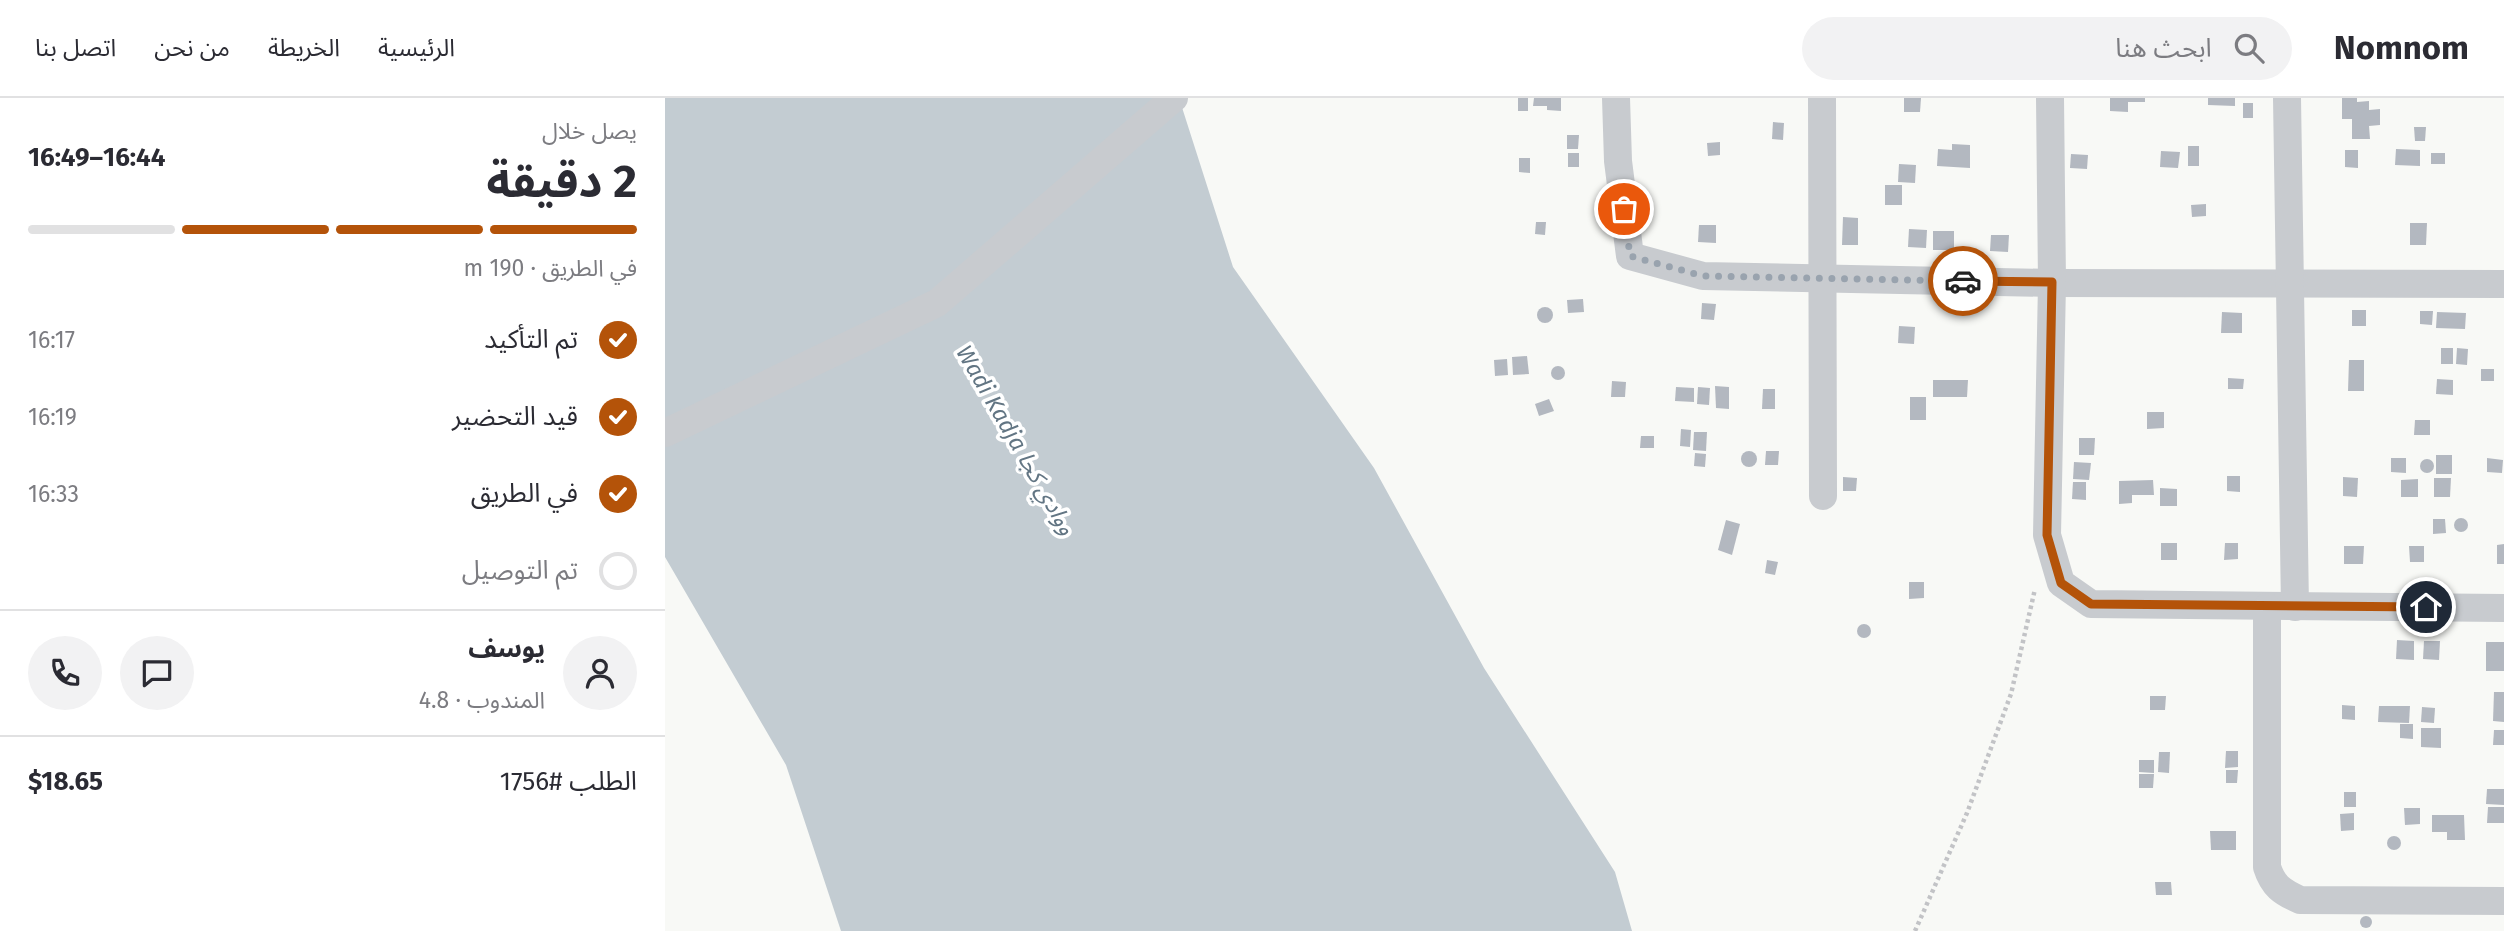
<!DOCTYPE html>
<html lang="ar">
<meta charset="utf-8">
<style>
body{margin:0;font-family:"Fira Sans","Noto Sans Arabic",sans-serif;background:#f2f2f3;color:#2b2b33;direction:rtl;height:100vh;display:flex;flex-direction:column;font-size:26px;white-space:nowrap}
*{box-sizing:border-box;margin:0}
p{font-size:23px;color:#7c7c81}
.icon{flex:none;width:38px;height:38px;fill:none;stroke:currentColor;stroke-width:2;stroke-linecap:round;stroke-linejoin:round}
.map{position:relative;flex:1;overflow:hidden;direction:ltr}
.side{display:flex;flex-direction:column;background:#fff;width:665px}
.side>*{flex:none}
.pin{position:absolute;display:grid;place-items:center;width:60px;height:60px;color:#fff;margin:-30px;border:4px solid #fff;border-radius:50%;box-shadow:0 2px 7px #0007}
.courier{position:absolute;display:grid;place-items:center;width:70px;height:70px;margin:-35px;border:5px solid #b45309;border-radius:50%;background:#fff;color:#222;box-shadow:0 2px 9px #0007}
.head em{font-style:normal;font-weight:700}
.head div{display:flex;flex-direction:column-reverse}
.head{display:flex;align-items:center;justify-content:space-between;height:119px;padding:0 28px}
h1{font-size:46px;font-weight:700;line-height:52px}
.bar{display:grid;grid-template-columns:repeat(4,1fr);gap:10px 7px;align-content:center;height:84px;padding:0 28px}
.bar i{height:9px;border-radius:5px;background:#e1e1e2}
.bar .current{background:#b45309}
.bar p{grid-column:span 4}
.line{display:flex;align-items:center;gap:18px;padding:0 28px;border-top:2px solid #e1e1e2}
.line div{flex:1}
.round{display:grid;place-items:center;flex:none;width:74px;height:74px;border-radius:37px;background:#f2f2f3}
ol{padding:0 28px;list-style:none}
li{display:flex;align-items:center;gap:21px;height:77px}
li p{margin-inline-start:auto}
li .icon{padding:7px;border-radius:50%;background:#b45309;color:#fff;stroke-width:4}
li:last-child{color:#7c7c81}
li i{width:38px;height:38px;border:4px solid #e1e1e2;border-radius:50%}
header{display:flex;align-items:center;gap:42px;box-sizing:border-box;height:98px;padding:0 35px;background:#fff;border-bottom:2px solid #e1e1e2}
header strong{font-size:33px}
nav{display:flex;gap:38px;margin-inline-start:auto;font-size:24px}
.search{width:490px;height:63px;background:#f2f2f3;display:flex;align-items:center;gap:18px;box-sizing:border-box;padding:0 24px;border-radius:38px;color:#7c7c81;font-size:26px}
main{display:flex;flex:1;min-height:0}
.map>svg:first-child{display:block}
.water{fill:#c3ccd2}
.building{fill:#b3b8c0}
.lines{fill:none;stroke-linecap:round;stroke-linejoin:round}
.path{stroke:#c2c3c6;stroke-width:4.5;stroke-dasharray:3.5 3.5;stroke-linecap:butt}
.street{stroke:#c8cbcf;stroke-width:28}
.done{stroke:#99a3ae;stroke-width:7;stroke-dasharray:0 12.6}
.route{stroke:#b45309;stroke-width:9}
.labels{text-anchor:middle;stroke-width:7;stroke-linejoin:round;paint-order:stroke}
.water-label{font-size:23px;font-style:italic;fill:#627583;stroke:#fff}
</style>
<header>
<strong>Nomnom</strong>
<div class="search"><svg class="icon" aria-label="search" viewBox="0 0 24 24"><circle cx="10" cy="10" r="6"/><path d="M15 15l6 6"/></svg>ابحث هنا</div>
<nav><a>الرئيسية</a><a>الخريطة</a><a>من نحن</a><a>اتصل بنا</a></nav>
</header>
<main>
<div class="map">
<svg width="1839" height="833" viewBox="0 0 1839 833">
<rect width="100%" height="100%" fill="#f8f9f6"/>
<polygon class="water" points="0,0 514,0 568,169 709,370 819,570 950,774 967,833 176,833 121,667 0,459"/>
<g class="building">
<rect x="853" y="0" width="10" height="13"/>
<polygon points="869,0 896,0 896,13 882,12 882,8 868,8"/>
<polygon points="1239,0 1256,0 1255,14 1239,14"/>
<polygon points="1445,0 1480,0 1480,4 1463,4 1463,14 1445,13"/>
<polygon points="1543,0 1570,0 1570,8 1543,7"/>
<polygon points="1677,0 1692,0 1692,4 1704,3 1704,12 1715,11 1715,27 1704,28 1705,41 1687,41 1687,21 1677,21"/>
<rect x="1578" y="5" width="10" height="15"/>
<polygon points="1108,24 1119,25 1118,42 1107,41"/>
<polygon points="1749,29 1761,29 1760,43 1750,43"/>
<polygon points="902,37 914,37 913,51 902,51"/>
<polygon points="1055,44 1055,57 1043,58 1042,45"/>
<polygon points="1287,46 1305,47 1305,70 1272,68 1273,51 1287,52"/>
<rect x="1523" y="48" width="11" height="20"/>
<polygon points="1731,51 1755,52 1755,68 1730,67"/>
<polygon points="1680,52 1693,52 1693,70 1680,69"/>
<polygon points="1496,53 1515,54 1513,70 1495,69"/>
<rect x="903" y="55" width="11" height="14"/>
<rect x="1766" y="55" width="14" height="11"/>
<polygon points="1406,56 1423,57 1422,71 1405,70"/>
<polygon points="854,60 865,60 865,75 854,74"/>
<polygon points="1234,66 1251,67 1250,85 1233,84"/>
<rect x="1220" y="87" width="17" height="20"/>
<polygon points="1541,106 1541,118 1527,119 1526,107"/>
<polygon points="1178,119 1193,120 1193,147 1177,147"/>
<polygon points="871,124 881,124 880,137 870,136"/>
<polygon points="1745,125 1762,125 1761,147 1745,147"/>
<polygon points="1034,127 1051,127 1051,145 1033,144"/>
<polygon points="1244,131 1262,132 1261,150 1243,149"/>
<rect x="1268" y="133" width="21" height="19"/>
<polygon points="1326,137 1344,137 1343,154 1325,153"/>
<polygon points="918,201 919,214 903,215 902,202"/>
<polygon points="1037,205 1051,206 1049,222 1036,221"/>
<circle cx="880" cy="217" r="8"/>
<rect x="1687" y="212" width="14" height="16"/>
<polygon points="1755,213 1768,213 1767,227 1755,226"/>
<polygon points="1557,214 1577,215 1577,235 1556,235"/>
<polygon points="1772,214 1801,215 1800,231 1771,230"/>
<polygon points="1234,228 1250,229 1249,246 1233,245"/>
<rect x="1776" y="250" width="12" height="16"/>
<polygon points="1792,250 1803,251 1802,267 1791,266"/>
<polygon points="862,258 864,276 848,277 847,259"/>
<polygon points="842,261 843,277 830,278 829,262"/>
<polygon points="1684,262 1699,262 1699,293 1683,293"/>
<circle cx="893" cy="275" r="7"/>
<rect x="1816" y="271" width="13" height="12"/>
<polygon points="1563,280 1579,281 1578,291 1563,291"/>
<polygon points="1772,281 1788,282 1788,297 1771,296"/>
<polygon points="1268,282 1303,282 1302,299 1268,299"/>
<polygon points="947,283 961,284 960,299 946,299"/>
<polygon points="1050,288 1064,289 1064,311 1051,310"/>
<polygon points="1011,289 1029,290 1029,304 1010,303"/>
<polygon points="1033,289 1045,290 1044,307 1032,306"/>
<polygon points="1098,291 1110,291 1110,311 1097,311"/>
<rect x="1245" y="299" width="16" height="23"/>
<polygon points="884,301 889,313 874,318 870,306"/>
<polygon points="1482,314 1499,314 1499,330 1482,331"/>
<polygon points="1750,322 1765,322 1765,337 1749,337"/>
<polygon points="1016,331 1026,332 1025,349 1015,348"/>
<polygon points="1029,334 1042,334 1041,353 1028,352"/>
<polygon points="976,338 989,338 989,350 975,350"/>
<polygon points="1414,340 1430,340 1429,357 1414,357"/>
<polygon points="1101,353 1114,353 1113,367 1100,367"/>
<circle cx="1084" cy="361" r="8"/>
<polygon points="1030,355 1041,356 1040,369 1029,368"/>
<rect x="1771" y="357" width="16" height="19"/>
<polygon points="1726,360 1741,360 1741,375 1726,374"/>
<polygon points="1822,360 1838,362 1837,375 1822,374"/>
<circle cx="1762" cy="368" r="7"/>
<polygon points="1409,364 1426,365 1424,382 1408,381"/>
<polygon points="1562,378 1575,378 1575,394 1562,393"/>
<polygon points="1178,379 1192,380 1191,393 1178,393"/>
<polygon points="1678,379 1693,380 1692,399 1678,398"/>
<polygon points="1769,380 1786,380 1785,399 1769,399"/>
<polygon points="1753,381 1753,399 1736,399 1736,382"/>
<polygon points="1488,382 1489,397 1467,397 1467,405 1454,406 1454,383"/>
<polygon points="1408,384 1421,384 1421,402 1407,401"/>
<polygon points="1495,390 1512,391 1512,408 1495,408"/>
<circle cx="1796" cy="427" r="7"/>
<polygon points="1768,421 1780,421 1781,435 1768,436"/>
<polygon points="1061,422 1075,426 1067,457 1053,452"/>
<rect x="1496" y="445" width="16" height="17"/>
<polygon points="1560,445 1573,445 1573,461 1559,462"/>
<polygon points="1839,446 1839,466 1832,466 1832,447"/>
<polygon points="1679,448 1699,448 1698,466 1679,466"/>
<polygon points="1744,448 1759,448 1759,464 1745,464"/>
<polygon points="1102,462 1113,464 1110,477 1100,475"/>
<polygon points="1244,484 1259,484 1259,500 1244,501"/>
<circle cx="1199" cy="533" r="7"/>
<polygon points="1732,542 1749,543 1749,562 1731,561"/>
<polygon points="1759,543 1775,543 1774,562 1758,561"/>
<rect x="1821" y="544" width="18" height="29"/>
<polygon points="1829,594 1839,594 1839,624 1828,623"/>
<polygon points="1485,598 1501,598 1500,612 1485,612"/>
<polygon points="1677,607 1690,608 1690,622 1677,621"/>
<polygon points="1714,608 1745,608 1744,625 1713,624"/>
<polygon points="1757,609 1770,610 1769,625 1756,624"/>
<polygon points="1735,626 1748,626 1748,641 1735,640"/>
<polygon points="1756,630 1776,630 1776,650 1756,649"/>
<polygon points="1829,632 1839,632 1839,647 1828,647"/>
<polygon points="1561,653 1573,653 1573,669 1560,670"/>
<polygon points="1494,654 1505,654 1504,675 1493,674"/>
<polygon points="1474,662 1489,662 1489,675 1474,674"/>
<polygon points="1561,672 1573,672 1572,685 1561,685"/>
<polygon points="1474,676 1489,676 1488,690 1474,690"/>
<polygon points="1822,691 1839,691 1839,707 1821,706"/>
<rect x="1679" y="694" width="12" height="15"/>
<polygon points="1823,709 1839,709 1839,725 1822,725"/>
<polygon points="1739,710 1755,710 1755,726 1740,727"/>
<polygon points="1689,715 1689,732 1676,733 1675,716"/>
<polygon points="1767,717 1799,717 1800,742 1782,742 1782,734 1767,734"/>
<polygon points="1545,733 1571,733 1571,752 1546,752"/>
<circle cx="1729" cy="745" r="7"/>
<polygon points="1490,784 1506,784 1507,797 1491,797"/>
<circle cx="1701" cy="824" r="6"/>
</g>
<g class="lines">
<polyline class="path" points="1250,833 1302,715 1346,596 1370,491"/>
<g class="street">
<polyline points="951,0 953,63 965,158 1038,178 1387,185 1839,186"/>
<polyline points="1157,0 1158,398"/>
<polyline points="1385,0 1387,185 1382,437 1396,485 1426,506 1839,510"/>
<polyline points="1622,0 1630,509"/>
<polyline points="0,335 272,205 509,0"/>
<path d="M1602 509V769C1608 788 1617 794 1635 802L1839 803"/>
</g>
</g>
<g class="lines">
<polyline class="done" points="959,111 965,158 1038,178 1298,183"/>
<polyline class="route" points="1298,183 1387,184 1382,437 1396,485 1426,506 1761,509"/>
</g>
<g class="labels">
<g class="water-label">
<text transform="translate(351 342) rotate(60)" y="8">Wadi Kadja ووادي كجا</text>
</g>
</g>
</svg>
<div class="pin" style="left:959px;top:111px;background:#ea580c"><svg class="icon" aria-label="bag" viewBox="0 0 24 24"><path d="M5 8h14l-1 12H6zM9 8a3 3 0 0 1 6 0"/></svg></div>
<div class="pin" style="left:1761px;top:509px;background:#1f2937"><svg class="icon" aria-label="home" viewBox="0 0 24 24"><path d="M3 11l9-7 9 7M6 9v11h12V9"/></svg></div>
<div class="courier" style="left:1298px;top:183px"><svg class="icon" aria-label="car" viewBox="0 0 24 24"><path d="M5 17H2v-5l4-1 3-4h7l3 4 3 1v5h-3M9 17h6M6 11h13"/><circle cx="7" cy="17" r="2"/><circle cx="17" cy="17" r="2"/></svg></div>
</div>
<section class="side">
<div class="head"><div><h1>2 دقيقة</h1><p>يصل خلال</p></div><em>16:44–16:49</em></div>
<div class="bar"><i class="current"></i><i class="current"></i><i class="current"></i><i></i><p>في الطريق · 190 m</p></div>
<ol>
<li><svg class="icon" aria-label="check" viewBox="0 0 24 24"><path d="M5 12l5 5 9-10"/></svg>تم التأكيد<p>16:17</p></li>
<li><svg class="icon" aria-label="check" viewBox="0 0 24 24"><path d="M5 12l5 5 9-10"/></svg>قيد التحضير<p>16:19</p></li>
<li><svg class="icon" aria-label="check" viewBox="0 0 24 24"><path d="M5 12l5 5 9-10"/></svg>في الطريق<p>16:33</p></li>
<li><i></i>تم التوصيل</li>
</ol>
<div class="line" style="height:126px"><a class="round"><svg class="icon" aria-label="person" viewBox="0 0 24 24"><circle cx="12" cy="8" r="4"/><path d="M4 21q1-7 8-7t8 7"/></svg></a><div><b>يوسف</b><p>المندوب · 4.8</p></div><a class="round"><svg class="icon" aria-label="chat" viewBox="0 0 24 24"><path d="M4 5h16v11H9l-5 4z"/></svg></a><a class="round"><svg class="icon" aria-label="phone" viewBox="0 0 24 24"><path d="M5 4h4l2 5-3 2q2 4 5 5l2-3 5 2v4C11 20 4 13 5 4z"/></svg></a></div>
<div class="line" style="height:91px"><div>الطلب #1756</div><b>$18.65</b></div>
</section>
</main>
